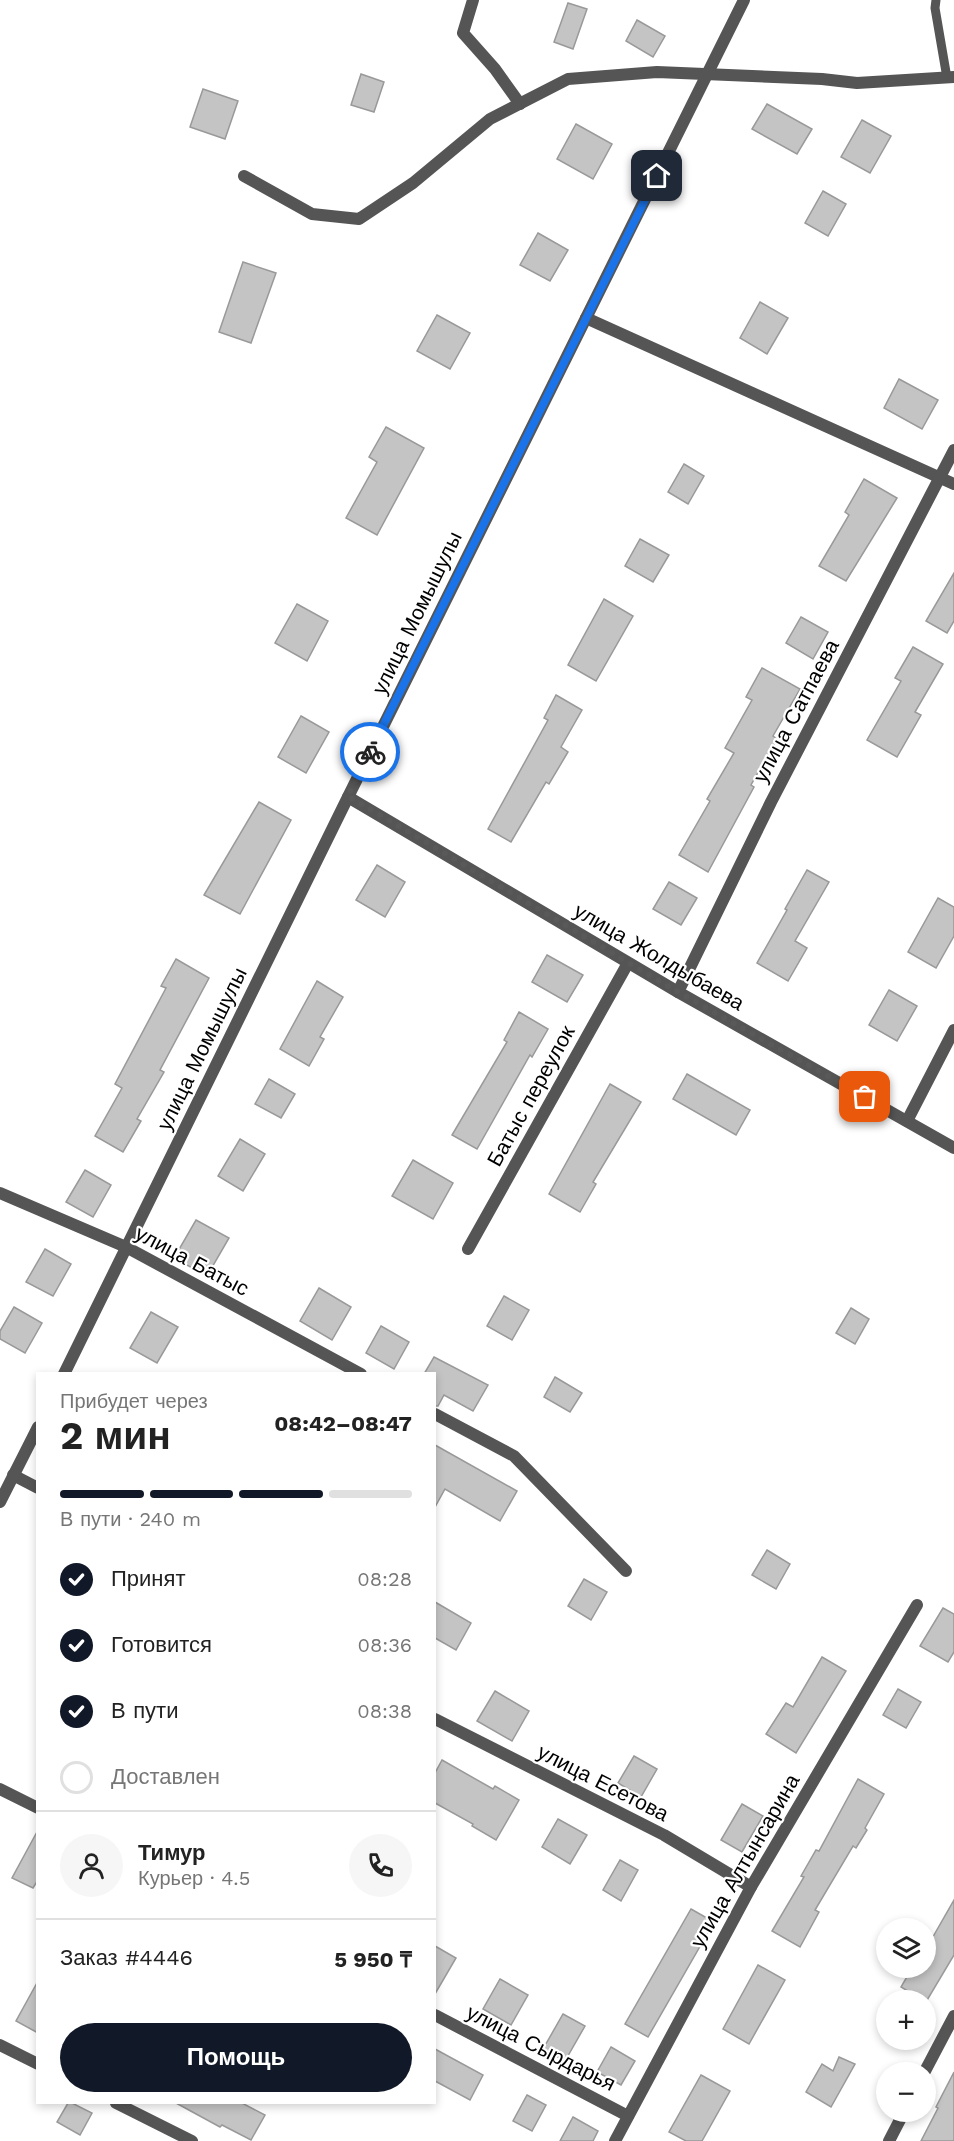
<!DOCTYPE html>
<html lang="ru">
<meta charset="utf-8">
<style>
body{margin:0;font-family:"Work Sans",sans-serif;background:#f6f6f6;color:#222;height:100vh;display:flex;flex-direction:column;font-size:22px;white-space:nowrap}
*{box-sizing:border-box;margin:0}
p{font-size:20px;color:#767676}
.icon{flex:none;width:33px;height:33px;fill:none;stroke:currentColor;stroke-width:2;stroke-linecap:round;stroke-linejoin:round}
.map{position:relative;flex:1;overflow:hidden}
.side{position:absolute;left:36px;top:1372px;width:400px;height:732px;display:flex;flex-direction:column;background:#fff;border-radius:0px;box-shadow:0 3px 9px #0003}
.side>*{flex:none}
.fabs{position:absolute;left:876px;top:1918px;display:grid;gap:12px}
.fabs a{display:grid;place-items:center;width:60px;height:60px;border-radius:50%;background:#fff;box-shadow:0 3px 9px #0003;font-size:30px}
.pin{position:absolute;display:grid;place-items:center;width:51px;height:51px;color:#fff;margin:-26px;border-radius:12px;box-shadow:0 3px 9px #0006}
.courier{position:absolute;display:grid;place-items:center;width:60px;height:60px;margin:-30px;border:4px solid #1a73e8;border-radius:50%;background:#fff;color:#222;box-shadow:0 2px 8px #0007}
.overview em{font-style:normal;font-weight:700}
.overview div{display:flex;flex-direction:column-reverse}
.overview{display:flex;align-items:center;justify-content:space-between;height:102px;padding:0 24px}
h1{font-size:39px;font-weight:700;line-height:45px}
.bar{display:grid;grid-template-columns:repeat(4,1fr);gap:9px 6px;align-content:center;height:72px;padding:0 24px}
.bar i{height:8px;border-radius:4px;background:#e0e0e0}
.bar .selected{background:#111827}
.bar p{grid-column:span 4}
.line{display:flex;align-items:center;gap:15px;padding:0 24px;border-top:2px solid #e0e0e0}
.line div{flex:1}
.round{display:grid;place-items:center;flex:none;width:63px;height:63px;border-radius:32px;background:#f6f6f6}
ol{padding:0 24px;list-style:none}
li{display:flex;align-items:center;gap:18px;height:66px}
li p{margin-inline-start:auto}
li .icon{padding:6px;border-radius:50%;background:#111827;color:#fff;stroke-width:4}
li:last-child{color:#767676}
li i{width:33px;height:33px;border:3px solid #e0e0e0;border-radius:50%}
.action{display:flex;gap:12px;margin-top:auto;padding:12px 24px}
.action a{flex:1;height:69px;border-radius:36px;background:#111827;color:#fff;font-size:24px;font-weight:700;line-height:69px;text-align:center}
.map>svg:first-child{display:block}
.building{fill:#c4c4c4;stroke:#999;stroke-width:1.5}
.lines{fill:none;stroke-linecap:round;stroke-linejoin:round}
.service{stroke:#555;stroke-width:9}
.minor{stroke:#555;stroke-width:12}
.done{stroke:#595959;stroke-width:6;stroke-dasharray:0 10.8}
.route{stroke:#1a73e8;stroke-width:8}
.labels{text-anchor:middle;stroke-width:4.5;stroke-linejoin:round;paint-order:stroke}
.street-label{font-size:21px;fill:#000;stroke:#fff}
</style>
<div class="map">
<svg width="954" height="2141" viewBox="0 0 954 2141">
<rect width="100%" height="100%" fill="#fff"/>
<g class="building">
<polygon points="568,3 587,9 573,49 554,42"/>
<polygon points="637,20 665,36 653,57 626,41"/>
<polygon points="361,74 384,82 374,112 351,105"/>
<polygon points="203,89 238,101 225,139 190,127"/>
<polygon points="767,104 812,129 797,154 752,129"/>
<polygon points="862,120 891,136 870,173 841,157"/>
<polygon points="576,124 612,144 593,179 557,159"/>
<polygon points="823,191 846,204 828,236 805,223"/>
<polygon points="538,233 568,250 550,281 520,265"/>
<polygon points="243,262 276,273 251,343 219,332"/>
<polygon points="760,302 788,318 767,354 740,338"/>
<polygon points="437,315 470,333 450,369 417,351"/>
<polygon points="899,379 938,400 922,429 884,408"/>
<polygon points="386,427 424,448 377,535 346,518 377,462 369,457"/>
<polygon points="684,464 704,476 688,504 668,492"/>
<polygon points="864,479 897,498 846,581 819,566 849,515 845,512"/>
<polygon points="640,539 669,555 653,582 625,566"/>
<polygon points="954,573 954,621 947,633 926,621"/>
<polygon points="604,599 633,616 596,681 568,665"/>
<polygon points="297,604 328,621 307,661 275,643"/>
<polygon points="801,617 828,632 813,659 786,643"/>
<polygon points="913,647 943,664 915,712 921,715 897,757 867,740 901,681 895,678"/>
<polygon points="762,668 800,689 773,736 777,739 751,785 754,787 708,872 679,855 710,801 707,799 734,753 725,748 752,700 746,697"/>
<polygon points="556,695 582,710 561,747 568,752 549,784 546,782 511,842 488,829 548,720 544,718"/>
<polygon points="301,716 329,732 306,773 278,757"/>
<polygon points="259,802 291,820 240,914 204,895"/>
<polygon points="377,865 405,882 385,917 356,900"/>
<polygon points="807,870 829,882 795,941 807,948 788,981 757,963 787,910 785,909"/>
<polygon points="669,882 697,898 681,925 653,909"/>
<polygon points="938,898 954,907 954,936 936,968 908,952"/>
<polygon points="547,955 583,975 567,1002 532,982"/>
<polygon points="176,959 209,978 160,1070 164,1072 137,1119 141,1121 123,1152 95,1136 122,1088 115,1084 166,988 161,986"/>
<polygon points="317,981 343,997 320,1037 324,1039 309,1066 280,1049"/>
<polygon points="889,990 917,1006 897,1041 869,1025"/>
<polygon points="519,1012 548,1029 532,1057 530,1055 477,1149 452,1135 507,1042 504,1040"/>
<polygon points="687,1074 750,1110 736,1135 673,1099"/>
<polygon points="269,1079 295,1094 281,1118 255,1104"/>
<polygon points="610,1084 641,1102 593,1182 596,1184 580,1212 549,1194"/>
<polygon points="240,1139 265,1154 243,1191 218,1176"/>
<polygon points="413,1160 453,1183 433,1219 392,1196"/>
<polygon points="85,1170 111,1185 93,1217 66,1202"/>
<polygon points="196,1220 229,1238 207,1276 174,1258"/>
<polygon points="45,1249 71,1264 53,1296 26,1282"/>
<polygon points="319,1288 351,1307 332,1340 300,1321"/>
<polygon points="504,1296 529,1310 512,1340 487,1326"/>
<polygon points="14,1307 42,1323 25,1353 0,1339 0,1331"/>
<polygon points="851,1308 869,1319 855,1344 836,1333"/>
<polygon points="151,1312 178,1327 157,1363 130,1348"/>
<polygon points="381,1326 409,1342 394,1369 366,1353"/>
<polygon points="434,1357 488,1385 473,1411 444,1395 438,1406 435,1406 435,1374 424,1374"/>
<polygon points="555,1377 582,1393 570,1412 544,1397"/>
<polygon points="435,1445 517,1491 500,1521 445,1489 435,1507"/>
<polygon points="767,1550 790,1564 776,1589 752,1575"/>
<polygon points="584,1579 607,1592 591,1620 568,1606"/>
<polygon points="435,1602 471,1623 456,1650 435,1638"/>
<polygon points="943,1608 954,1614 954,1652 948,1662 920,1646"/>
<polygon points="822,1657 846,1671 796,1753 766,1734 786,1703 793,1707"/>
<polygon points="898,1689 921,1702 906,1728 883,1715"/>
<polygon points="495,1691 529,1711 512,1741 477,1721"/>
<polygon points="634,1756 657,1769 641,1797 618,1783"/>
<polygon points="442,1760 493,1789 495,1786 519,1800 496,1840 472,1826 473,1824 435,1803 435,1773"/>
<polygon points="858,1779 884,1794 865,1828 867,1830 856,1848 853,1846 815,1910 819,1912 800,1947 772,1931 804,1877 801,1876 816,1850 819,1851"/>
<polygon points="742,1804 763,1816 742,1852 721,1840"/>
<polygon points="558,1819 587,1835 570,1864 542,1847"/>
<polygon points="38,1830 38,1880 33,1888 12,1878"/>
<polygon points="620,1860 638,1870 621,1901 603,1890"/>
<polygon points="954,1900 954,1955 926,2002 901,1987 912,1968 926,1968 926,1949"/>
<polygon points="691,1909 714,1922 648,2037 625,2024"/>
<polygon points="435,1946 456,1958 435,1994"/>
<polygon points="758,1965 785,1980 749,2044 723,2029"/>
<polygon points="500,1979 528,1995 511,2025 483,2009"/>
<polygon points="38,1981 38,2033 16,2021"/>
<polygon points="563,2014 585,2026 565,2061 543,2049"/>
<polygon points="611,2047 635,2061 621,2085 597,2072"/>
<polygon points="435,2049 483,2075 470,2100 435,2081"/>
<polygon points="839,2057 855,2064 831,2107 806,2092 822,2064 833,2071"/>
<polygon points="954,2072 954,2141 921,2141 938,2108 936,2107"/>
<polygon points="701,2075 730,2091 702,2141 686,2141 669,2132"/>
<polygon points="527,2095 546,2105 532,2131 513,2121"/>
<polygon points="68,2103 72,2103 92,2113 80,2135 57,2122"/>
<polygon points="176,2103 242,2103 265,2115 251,2140 222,2125 220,2127"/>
<polygon points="573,2117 598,2131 593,2141 560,2141"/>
</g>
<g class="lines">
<polyline class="service" points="936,0 935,8 947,78"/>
<g class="minor">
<polyline points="473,0 463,33 495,69 520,104"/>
<polyline points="244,176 312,214 359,219 413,183 490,119 568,79 657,72 822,79 857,83 954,77"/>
<polyline points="586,318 954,484"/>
<polyline points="348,797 678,992 954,1148"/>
<polyline points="678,992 771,802 954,450"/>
<polyline points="907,1121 954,1030"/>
<polyline points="0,1193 126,1247 361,1374"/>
<polyline points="468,1249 628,963"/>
<polyline points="64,1374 348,797 744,0"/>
<polyline points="435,1414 514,1456 626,1571"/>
<polyline points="13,1475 38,1488"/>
<polyline points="0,1502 38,1427"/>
<polyline points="435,1719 664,1835 751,1887"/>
<polyline points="0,1789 38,1808"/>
<polyline points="435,2015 628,2116"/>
<polyline points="0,2045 38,2064"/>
<polyline points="924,2073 954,2016"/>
<polyline points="116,2103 192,2141"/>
<polyline points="615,2141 751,1887 917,1605"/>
<polyline points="889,2141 904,2112"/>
</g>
</g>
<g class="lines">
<polyline class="done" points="370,752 348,796 678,992 865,1097"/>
<polyline class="route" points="370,752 657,176"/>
</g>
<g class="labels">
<g class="street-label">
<text transform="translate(417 613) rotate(-64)" y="7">улица Момышулы</text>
<text transform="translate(796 711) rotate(-62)" y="7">улица Сатпаева</text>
<text transform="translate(659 957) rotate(30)" y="7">улица Жолдыбаева</text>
<text transform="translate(202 1049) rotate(-64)" y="7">улица Момышулы</text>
<text transform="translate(531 1096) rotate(-61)" y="7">Батыс переулок</text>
<text transform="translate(192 1261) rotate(28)" y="7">улица Батыс</text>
<text transform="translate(603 1783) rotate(27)" y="7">улица Есетова</text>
<text transform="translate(745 1861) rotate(-60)" y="7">улица Алтынсарина</text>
<text transform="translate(541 2048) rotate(27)" y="7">улица Сырдарья</text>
</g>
</g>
</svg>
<div class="fabs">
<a><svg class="icon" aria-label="layers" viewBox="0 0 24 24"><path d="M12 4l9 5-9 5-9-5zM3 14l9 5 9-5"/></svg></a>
<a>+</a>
<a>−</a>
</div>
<div class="pin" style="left:865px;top:1097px;background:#ea580c"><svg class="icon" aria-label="bag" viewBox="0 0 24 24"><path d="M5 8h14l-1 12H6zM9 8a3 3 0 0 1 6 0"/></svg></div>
<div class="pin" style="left:657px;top:176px;background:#1f2937"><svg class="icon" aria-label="home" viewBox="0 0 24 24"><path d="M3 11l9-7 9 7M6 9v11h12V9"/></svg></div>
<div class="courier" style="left:370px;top:752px"><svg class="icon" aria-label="bike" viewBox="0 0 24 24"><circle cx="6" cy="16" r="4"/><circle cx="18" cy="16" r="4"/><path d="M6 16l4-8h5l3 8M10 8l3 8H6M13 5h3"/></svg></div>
<section class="side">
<div class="overview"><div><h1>2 мин</h1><p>Прибудет через</p></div><em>08:42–08:47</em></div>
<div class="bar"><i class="selected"></i><i class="selected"></i><i class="selected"></i><i></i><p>В пути · 240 m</p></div>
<ol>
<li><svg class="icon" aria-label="check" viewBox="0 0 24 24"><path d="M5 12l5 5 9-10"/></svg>Принят<p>08:28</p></li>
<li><svg class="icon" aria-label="check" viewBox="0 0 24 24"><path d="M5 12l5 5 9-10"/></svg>Готовится<p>08:36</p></li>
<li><svg class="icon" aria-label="check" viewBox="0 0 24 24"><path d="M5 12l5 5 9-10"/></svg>В пути<p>08:38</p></li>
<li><i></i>Доставлен</li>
</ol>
<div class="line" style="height:108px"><a class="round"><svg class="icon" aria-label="person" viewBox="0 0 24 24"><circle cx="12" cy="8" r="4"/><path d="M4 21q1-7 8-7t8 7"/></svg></a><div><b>Тимур</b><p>Курьер · 4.5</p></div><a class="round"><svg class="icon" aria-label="phone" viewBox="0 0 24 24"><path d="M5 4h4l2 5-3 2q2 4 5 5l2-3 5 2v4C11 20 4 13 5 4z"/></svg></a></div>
<div class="line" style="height:78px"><div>Заказ #4446</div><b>5 950 ₸</b></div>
<div class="action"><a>Помощь</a></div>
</section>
</div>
